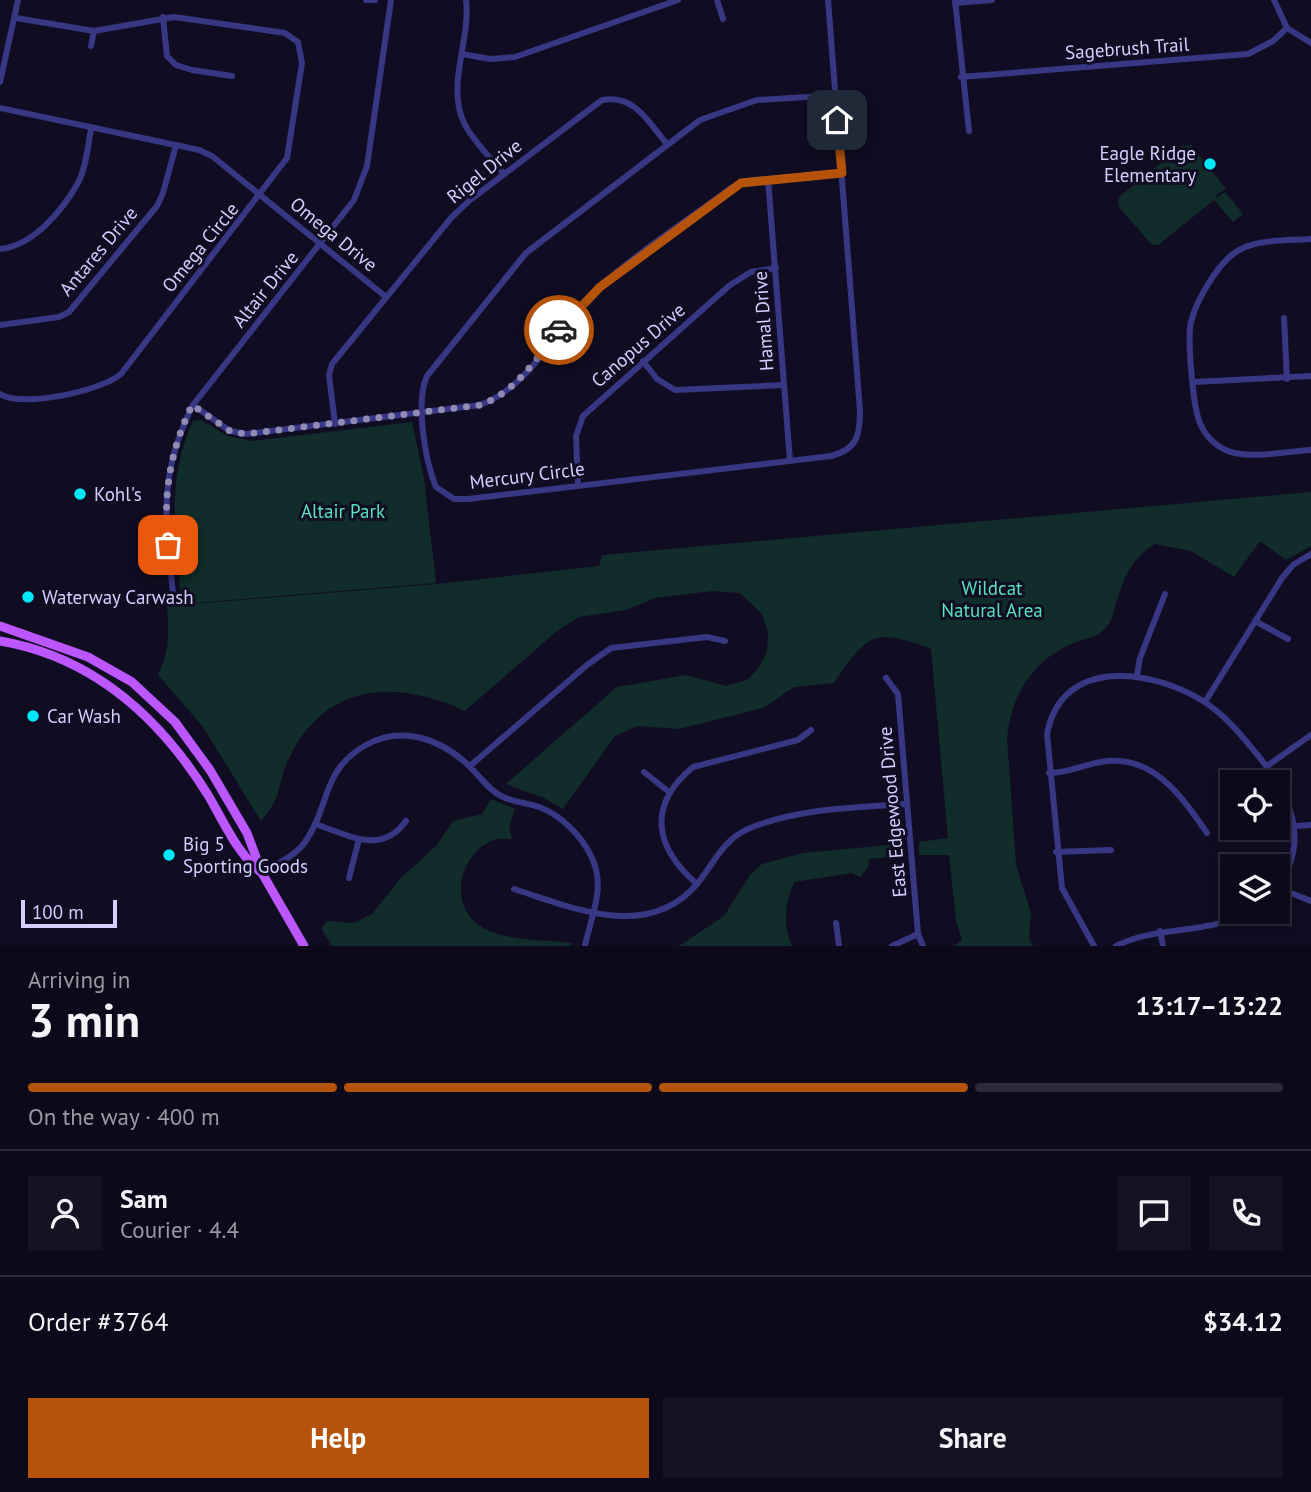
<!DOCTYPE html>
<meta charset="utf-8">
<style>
body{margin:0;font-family:"PT Sans",sans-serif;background:#151323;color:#f1f3f6;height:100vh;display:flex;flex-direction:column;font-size:26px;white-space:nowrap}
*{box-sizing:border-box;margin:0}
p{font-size:23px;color:#9a9aa2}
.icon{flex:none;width:38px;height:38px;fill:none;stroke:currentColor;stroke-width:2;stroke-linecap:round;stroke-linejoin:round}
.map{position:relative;height:946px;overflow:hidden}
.drawer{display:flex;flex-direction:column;background:#0c0a1a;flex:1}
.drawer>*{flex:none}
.fabs{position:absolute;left:1220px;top:770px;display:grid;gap:14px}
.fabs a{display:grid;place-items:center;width:70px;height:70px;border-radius:0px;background:#0c0a1a;box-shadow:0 4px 10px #0003,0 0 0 2px #2c2b39;font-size:35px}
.scale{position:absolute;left:21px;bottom:18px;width:96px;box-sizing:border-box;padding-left:7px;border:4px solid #d3cfff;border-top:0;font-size:19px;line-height:24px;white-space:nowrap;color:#d3cfff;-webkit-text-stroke:5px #100d23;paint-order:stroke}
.pin{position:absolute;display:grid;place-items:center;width:60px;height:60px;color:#fff;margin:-30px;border-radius:14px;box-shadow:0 4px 10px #0006}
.courier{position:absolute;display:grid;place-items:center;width:70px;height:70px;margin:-35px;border:5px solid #b45309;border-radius:50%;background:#fff;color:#222;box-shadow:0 2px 9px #0007}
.overview em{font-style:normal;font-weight:600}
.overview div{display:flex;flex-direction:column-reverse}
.overview{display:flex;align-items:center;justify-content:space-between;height:119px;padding:0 28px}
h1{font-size:46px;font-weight:600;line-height:52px}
.bar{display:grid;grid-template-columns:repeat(4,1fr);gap:10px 7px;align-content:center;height:84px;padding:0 28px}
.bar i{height:9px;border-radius:5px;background:#2c2b39}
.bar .active{background:#b45309}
.bar p{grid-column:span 4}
.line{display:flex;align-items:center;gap:18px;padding:0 28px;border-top:2px solid #2c2b39}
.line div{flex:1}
.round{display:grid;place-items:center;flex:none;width:74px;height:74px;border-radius:0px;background:#151323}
.cta{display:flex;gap:14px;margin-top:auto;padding:14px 28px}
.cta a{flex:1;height:80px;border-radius:0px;background:#b45309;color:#fff;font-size:28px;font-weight:600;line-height:80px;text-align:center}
.cta a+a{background:#151323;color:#f1f3f6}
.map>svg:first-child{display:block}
.green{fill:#102d2b}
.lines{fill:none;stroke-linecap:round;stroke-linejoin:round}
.minor{stroke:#383783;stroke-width:6}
.primary{stroke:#bc56ff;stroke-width:9}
.done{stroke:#8f8bb2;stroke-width:7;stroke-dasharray:0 12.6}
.route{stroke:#b45309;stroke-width:9}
.poi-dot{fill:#00e7fa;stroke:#100d23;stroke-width:2.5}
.labels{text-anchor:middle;stroke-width:6;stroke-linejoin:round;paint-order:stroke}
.street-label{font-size:19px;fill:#d3cfff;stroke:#100d23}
.poi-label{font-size:19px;fill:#d3cfff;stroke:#100d23;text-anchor:start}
.park-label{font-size:19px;fill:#58e2bc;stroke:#100d23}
</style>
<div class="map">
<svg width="1311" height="946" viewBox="0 0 1311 946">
<rect width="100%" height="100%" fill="#100d23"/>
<g class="green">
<polygon points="1191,145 1226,189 1217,194 1215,199 1225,192 1243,214 1233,222 1214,200 1158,245 1152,245 1119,207 1118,198 1182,146"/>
<path d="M201 420 228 436 252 441 412 422 424 479 436 583 182 604C176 541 165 480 193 421Z"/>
<path d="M1311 492V546L1286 560 1260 541 1234 577 1191 551 1155 544C1130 559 1124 579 1115 606 1113 613 1112 621 1107 626 1098 638 1087 637 1074 643 1032 660 1011 695 1007 739L1016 865 1031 913 1029 938 1033 946H954L962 940 956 920 949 855H919V842L948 838 931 649C873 627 868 634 834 683L794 687 763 708 679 729 637 726 615 736 563 809 544 798 506 784 617 687 686 675 726 686 747 680 758 669 767 652 768 632 762 614 740 593 712 591 655 598 626 610 579 617 557 631 465 711C396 679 326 682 289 758 276 786 284 795 261 821L203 727 158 675C170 651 169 633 167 606L437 584 599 566 602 555Z"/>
<path d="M491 799 515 809 509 827 512 839C505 839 497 838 491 841 461 855 449 900 476 923 499 942 543 939 571 943V946H332L321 928 327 921 354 923 372 914 401 878 437 845 453 821 482 814Z"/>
<path d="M900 844 901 856 869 859 868 867 860 877 852 873 794 882C785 903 782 924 792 946H679L724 916 750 875 762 864 803 853Z"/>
</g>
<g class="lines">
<g class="minor">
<polyline points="366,0 375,0"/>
<path d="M466 0C471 40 446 84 464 123 473 141 491 158 504 174"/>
<polyline points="717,0 723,19"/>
<path d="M828 0 860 411C860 436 857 449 831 456L468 499H454L436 487C425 460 415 402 427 376L526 253 700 120 757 100 824 96 834 93"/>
<polyline points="955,0 969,131"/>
<polyline points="1274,0 1287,28 1311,43"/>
<polyline points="955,3 992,0"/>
<polyline points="163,17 167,56 176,65 192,70 232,76"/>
<polyline points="91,46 94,31"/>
<polyline points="462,54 490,59 515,57 678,0"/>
<polyline points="961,77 1248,54 1273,41 1287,28"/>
<polyline points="0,82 18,0"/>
<polyline points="0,108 199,150 212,156 386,297"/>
<polyline points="768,179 790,461"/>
<path d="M1311 239C1286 241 1254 238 1233 254 1216 267 1196 301 1191 322 1187 338 1193 408 1200 423 1205 436 1217 448 1231 452 1255 459 1286 451 1311 450"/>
<path d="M0 249C33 246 62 211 78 183 86 168 88 146 91 129"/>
<polyline points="1284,318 1287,379"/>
<polyline points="0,325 59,317 69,312 157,206 163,193 176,145"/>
<polyline points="643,361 657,379 675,390 783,385"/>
<polyline points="1194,382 1311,376"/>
<path d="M0 394C23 408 101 391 121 374L287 158 302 63 298 42 285 33 174 17 94 31 16 18"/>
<path d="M193 405 230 431 246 434 480 405C532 386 558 325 597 289 638 252 687 221 731 188L753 180 842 173"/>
<path d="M335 424 329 375 332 364 451 218 470 200 602 100C635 94 648 122 667 144"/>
<polyline points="578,485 576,436 583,416 730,285 751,272 776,268"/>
<path d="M173 593C165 520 158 474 193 405L354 200 367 166 391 0"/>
<polyline points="1255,621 1288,639"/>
<polyline points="1137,676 1140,658 1165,594"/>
<polyline points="886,678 898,694 918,934 923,946"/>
<polyline points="1205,702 1282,578 1293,565 1311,554"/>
<polyline points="470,766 587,665 611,648 707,637 725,641"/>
<polyline points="1267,766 1311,735"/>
<polyline points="644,772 669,792"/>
<path d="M1049 773C1069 773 1082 765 1101 762 1153 753 1182 797 1207 833"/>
<path d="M315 824C349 835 381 856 406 821"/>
<polyline points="1296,826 1311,825"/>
<polyline points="1056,852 1111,850"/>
<path d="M262 873C277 864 295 856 305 842 330 807 321 770 366 745 401 725 441 739 468 765 479 775 488 790 503 797 514 802 527 803 539 807 561 815 582 836 592 858 606 888 591 916 585 946"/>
<polyline points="349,878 359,839"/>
<path d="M697 884C654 847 647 805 693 767L798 740 811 730"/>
<polyline points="1280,884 1291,893 1311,901"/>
<path d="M514 889C574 908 648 942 698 883 713 864 724 839 748 829 796 808 855 808 906 804"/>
<polyline points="836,923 839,946"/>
<polyline points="1160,931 1163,946"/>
<polyline points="892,946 918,934"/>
<path d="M1094 946 1062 888 1047 734C1062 656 1151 669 1203 701 1224 714 1241 735 1256 753 1290 794 1311 839 1278 887"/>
<path d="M1116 946C1157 925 1209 935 1247 912"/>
</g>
<g class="primary">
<polyline points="0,626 88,657 132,682 175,722 210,770 247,833 262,873 304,946"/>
<path d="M0 641C93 657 160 718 208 795 224 822 237 854 262 873"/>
</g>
</g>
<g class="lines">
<path class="done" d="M168 545C163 494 170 451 192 405L230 431 246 434 480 405C516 392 536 359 559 330"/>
<polyline class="route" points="559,330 600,287 741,183 842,173 837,120"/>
</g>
<g class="poi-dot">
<circle cx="1210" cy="164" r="7"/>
<circle cx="80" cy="494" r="7"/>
<circle cx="28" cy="597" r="7"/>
<circle cx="33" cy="716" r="7"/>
<circle cx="169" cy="855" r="7"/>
</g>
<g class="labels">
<g class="street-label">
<text transform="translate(1127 48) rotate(-4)" y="7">Sagebrush Trail</text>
<text transform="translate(484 171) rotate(-39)" y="7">Rigel Drive</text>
<text transform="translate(334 234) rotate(39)" y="7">Omega Drive</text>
<text transform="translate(200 247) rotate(-51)" y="7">Omega Circle</text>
<text transform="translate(98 251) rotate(-50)" y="7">Antares Drive</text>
<text transform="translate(265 289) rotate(-51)" y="7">Altair Drive</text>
<text transform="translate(763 321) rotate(-94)" y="7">Hamal Drive</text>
<text transform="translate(638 345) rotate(-41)" y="7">Canopus Drive</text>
<text transform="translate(527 475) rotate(-7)" y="7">Mercury Circle</text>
<text transform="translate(892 812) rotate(-95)" y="7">East Edgewood Drive</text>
</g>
<g class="poi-label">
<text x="1196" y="160" text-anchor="end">Eagle Ridge<tspan x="1196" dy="22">Elementary</tspan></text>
<text x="94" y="501">Kohl's</text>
<text x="42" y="604">Waterway Carwash</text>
<text x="47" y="723">Car Wash</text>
<text x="183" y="851">Big 5<tspan x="183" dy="22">Sporting Goods</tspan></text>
</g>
<g class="park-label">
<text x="343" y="518">Altair Park</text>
<text x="992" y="595">Wildcat<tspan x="992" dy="22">Natural Area</tspan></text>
</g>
</g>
</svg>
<div class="fabs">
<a><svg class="icon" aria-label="locate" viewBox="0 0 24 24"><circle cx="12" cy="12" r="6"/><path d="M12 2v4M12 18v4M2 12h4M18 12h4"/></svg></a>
<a><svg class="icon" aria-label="layers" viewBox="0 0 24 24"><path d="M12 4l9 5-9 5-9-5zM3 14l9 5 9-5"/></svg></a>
</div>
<div class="scale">100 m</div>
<div class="pin" style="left:168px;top:545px;background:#ea580c"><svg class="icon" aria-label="bag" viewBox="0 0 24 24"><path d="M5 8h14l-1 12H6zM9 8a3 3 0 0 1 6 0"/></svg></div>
<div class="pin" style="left:837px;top:120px;background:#1f2937"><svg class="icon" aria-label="home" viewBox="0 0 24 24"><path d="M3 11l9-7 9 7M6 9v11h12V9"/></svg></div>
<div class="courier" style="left:559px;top:330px"><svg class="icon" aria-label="car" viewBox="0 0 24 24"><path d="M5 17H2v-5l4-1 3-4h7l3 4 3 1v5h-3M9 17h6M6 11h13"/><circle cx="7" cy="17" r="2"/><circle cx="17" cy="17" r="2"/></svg></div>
</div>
<section class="drawer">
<div class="overview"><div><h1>3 min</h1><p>Arriving in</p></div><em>13:17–13:22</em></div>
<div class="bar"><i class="active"></i><i class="active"></i><i class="active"></i><i></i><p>On the way · 400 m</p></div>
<div class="line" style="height:126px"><a class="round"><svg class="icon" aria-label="person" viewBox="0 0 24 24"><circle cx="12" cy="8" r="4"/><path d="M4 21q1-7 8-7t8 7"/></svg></a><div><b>Sam</b><p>Courier · 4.4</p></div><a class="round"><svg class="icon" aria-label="chat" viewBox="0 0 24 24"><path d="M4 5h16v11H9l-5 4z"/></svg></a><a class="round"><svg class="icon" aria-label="phone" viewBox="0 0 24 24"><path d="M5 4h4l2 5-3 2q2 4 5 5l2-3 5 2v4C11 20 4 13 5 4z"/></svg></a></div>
<div class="line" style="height:91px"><div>Order #3764</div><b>$34.12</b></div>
<div class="cta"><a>Help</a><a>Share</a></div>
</section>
